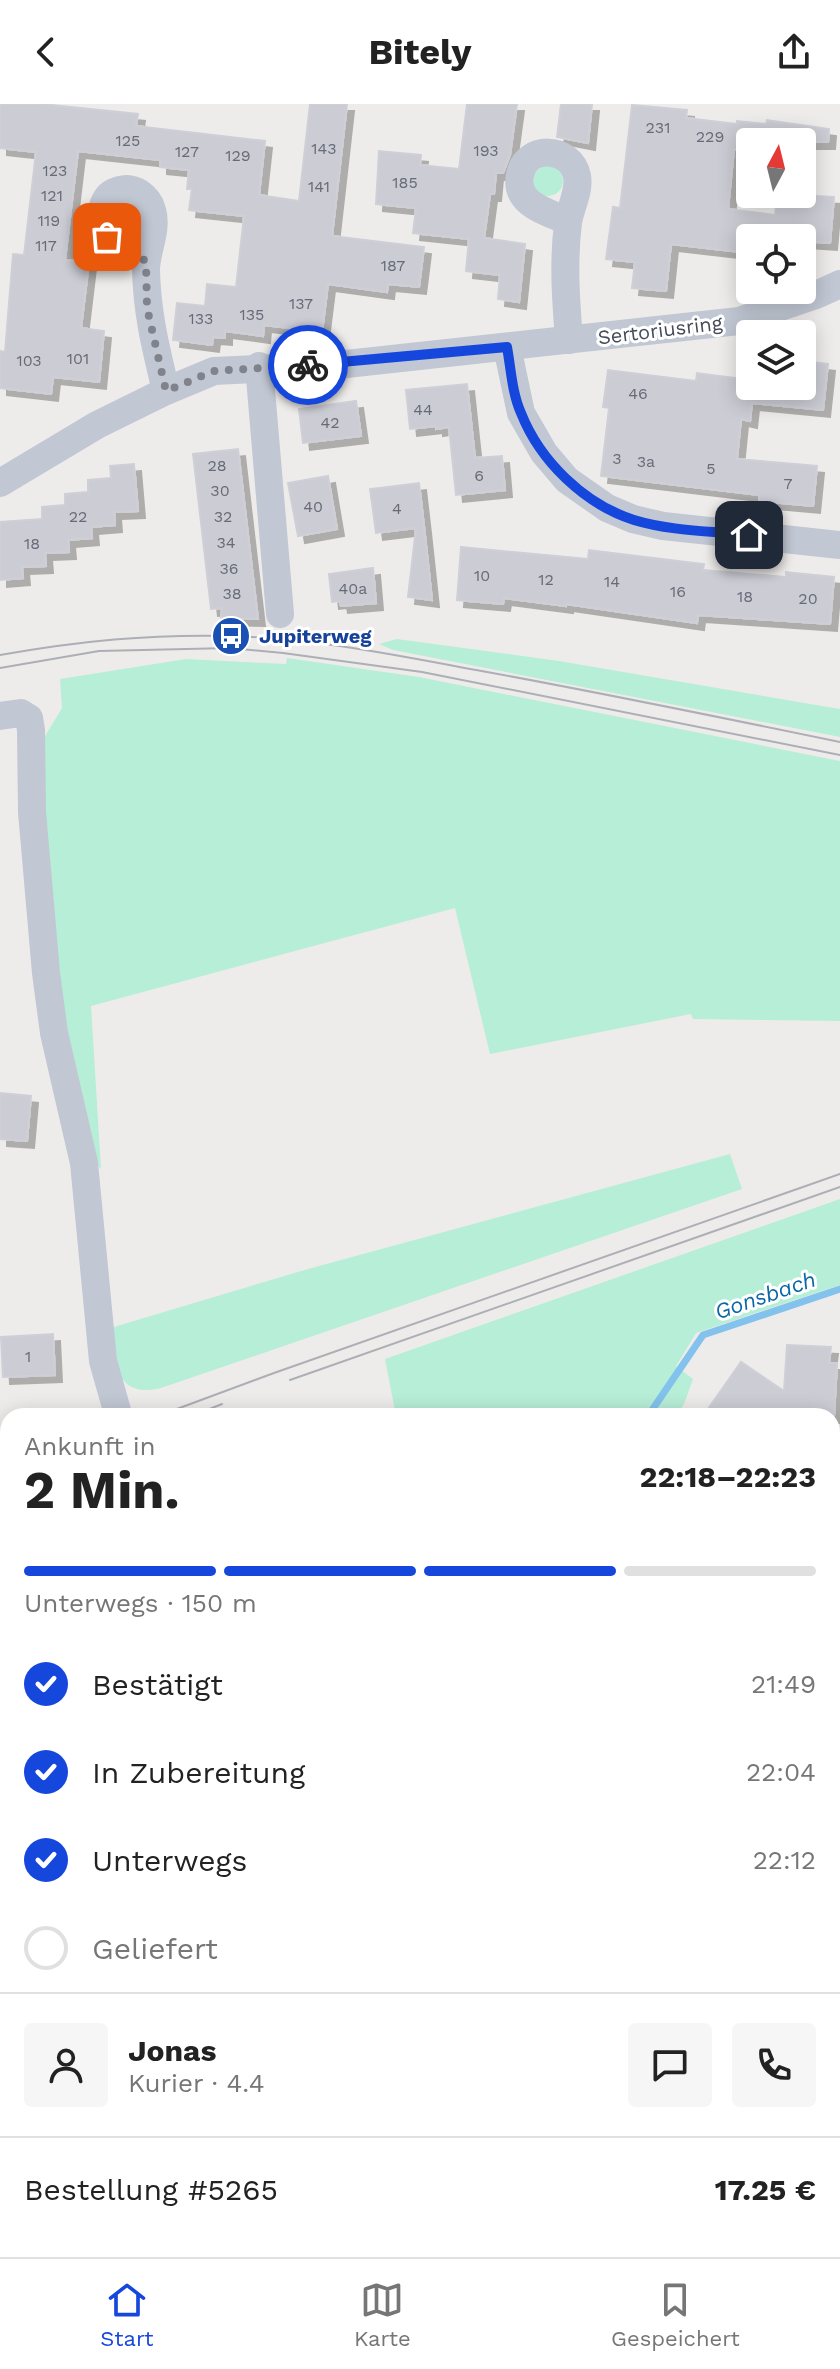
<!DOCTYPE html>
<html lang="de">
<meta charset="utf-8">
<style>
body{margin:0;font-family:"Work Sans",sans-serif;background:#f6f6f6;color:#222;height:100vh;display:flex;flex-direction:column;font-size:30px;white-space:nowrap}
*{box-sizing:border-box;margin:0}
p{font-size:26px;color:#767676}
.icon{flex:none;width:44px;height:44px;fill:none;stroke:currentColor;stroke-width:2;stroke-linecap:round;stroke-linejoin:round}
.map{position:relative;flex:1;overflow:hidden}
.panel{position:absolute;left:0px;top:1304px;width:840px;height:850px;display:flex;flex-direction:column;background:#fff;border-radius:24px 24px 0 0;box-shadow:0 4px 20px #0003}
.panel>*{flex:none}
.needle{width:52px;rotate:7deg}
.fabs{position:absolute;left:736px;top:24px;display:grid;gap:16px}
.fabs a{display:grid;place-items:center;width:80px;height:80px;border-radius:8px;background:#fff;box-shadow:0 4px 20px #0003;font-size:40px}
.pin{position:absolute;display:grid;place-items:center;width:68px;height:68px;color:#fff;margin:-34px;border-radius:16px;box-shadow:0 4px 12px #0006}
.courier{position:absolute;display:grid;place-items:center;width:80px;height:80px;margin:-40px;border:6px solid #1647dd;border-radius:50%;background:#fff;color:#222;box-shadow:0 2px 10px #0007}
.head em{font-style:normal;font-weight:700}
.head div{display:flex;flex-direction:column-reverse}
.head{display:flex;align-items:center;justify-content:space-between;height:136px;padding:0 24px}
h1{font-size:52px;font-weight:700;line-height:60px}
.bar{display:grid;grid-template-columns:repeat(4,1fr);gap:12px 8px;align-content:center;height:96px;padding:0 24px}
.bar i{height:10px;border-radius:6px;background:#e0e0e0}
.bar .selected{background:#1647dd}
.bar p{grid-column:span 4}
.line{display:flex;align-items:center;gap:20px;padding:0 24px;border-top:2px solid #e0e0e0}
.line div{flex:1}
.round{display:grid;place-items:center;flex:none;width:84px;height:84px;border-radius:8px;background:#f6f6f6}
ol{padding:0 24px;list-style:none}
li{display:flex;align-items:center;gap:24px;height:88px}
li p{margin-inline-start:auto}
li .icon{padding:8px;border-radius:50%;background:#1647dd;color:#fff;stroke-width:4}
li:last-child{color:#767676}
li i{width:44px;height:44px;border:4px solid #e0e0e0;border-radius:50%}
header{display:flex;justify-content:space-between;align-items:center;height:104px;padding:0 24px;background:#fff;font-size:36px;font-weight:700}
.tab-bar{display:flex;justify-content:space-around;align-items:center;height:112px;border-top:2px solid #e0e0e0;background:#fff;font-size:22px;color:#767676}
.tab-bar a{display:grid;justify-items:center;gap:4px}
.tab-bar .selected{color:#1647dd}
.map>svg:first-child{display:block}
.green{fill:#b7eed7}
.lines{fill:none;stroke-linecap:round;stroke-linejoin:round}
.stream{stroke:#83c2ec;stroke-width:7}
.building{fill:#cbccd4;stroke:#cfd0d7;stroke-width:2;filter:url(#shadow)}
.minor{stroke:#c1c7d3;stroke-width:28}
.major{stroke:#aab4cc;stroke-width:36}
.tram{stroke:#adafb6;stroke-width:2}
.done{stroke:#80838c;stroke-width:8;stroke-dasharray:0 14.4}
.route{stroke:#1647dd;stroke-width:10}
.labels{text-anchor:middle;stroke-width:6;stroke-linejoin:round;paint-order:stroke}
.number-label{font-size:16px;fill:#666b78}
.street-label{font-size:20px;fill:#444b59;stroke:#fff}
.transit-label{font-size:20px;font-weight:bold;fill:#164399;stroke:#fff;text-anchor:start}
.water-label{font-size:22px;font-style:italic;fill:#0a67a5;stroke:#fff}
</style>
<header><svg class="icon" aria-label="back" viewBox="0 0 24 24"><path d="M15 5l-7 7 7 7"/></svg>Bitely<svg class="icon" aria-label="share" viewBox="0 0 24 24"><path d="M12 15V3M7 8l5-5 5 5M5 13v7h14v-7"/></svg></header>
<div class="map">
<svg width="840" height="2153" viewBox="0 0 840 2153">
<defs>
<filter id="shadow"><feDropShadow dx="7" dy="7" stdDeviation="0" flood-color="#0004"/></filter>
</defs>
<rect width="100%" height="100%" fill="#eeeceb"/>
<g class="green">
<circle cx="548" cy="77" r="15"/>
<polygon points="397,535 559,557 840,605 840,633 393,546 379,540"/>
<polygon points="287,554 419,573 840,657 840,917 693,915 691,910 490,950 455,804 91,902 101,1065 89,1052 59,916 39,642 62,604 60,575 186,555 286,560"/>
<path d="M730 1050 742 1085 161 1284C115 1295 116 1259 107 1225L308 1165Z"/>
<polygon points="840,1095 840,1181 696,1229 676,1262 693,1275 684,1300 676,1312 396,1312 385,1255"/>
<polygon points="8,1452 8,1823 0,1819 0,1462"/>
</g>
<g class="lines">
<g class="stream">
<polyline points="648,1312 703,1231 840,1185"/>
<polyline points="0,1556 8,1554"/>
<polyline points="533,2146 535,2153"/>
</g>
</g>
<g class="building">
<polygon points="0,0 42,0 138,10 136,22 265,37 259,91 299,97 310,0 347,0 332,132 424,143 419,183 388,180 387,188 328,180 322,228 264,221 263,232 225,227 225,234 213,233 212,241 173,236 177,199 205,202 207,180 236,183 244,112 189,106 192,85 187,85 189,66 160,63 160,56 78,47 65,156 89,158 81,224 104,227 99,278 53,273 51,290 0,284 0,247 5,248 13,150 24,151 36,48 0,44"/>
<polygon points="467,0 517,0 510,51 503,69 496,69 494,90 490,90 484,134 525,140 519,198 498,195 500,171 466,167 469,135 413,129 416,104 376,100 379,47 421,51 420,61 459,65"/>
<polygon points="561,0 592,0 588,39 557,33"/>
<polygon points="632,1 687,6 686,14 737,20 737,17 766,20 767,16 829,25 828,38 750,38 750,47 734,45 728,105 775,111 777,90 834,93 830,139 802,137 802,134 750,134 748,149 671,140 666,187 632,184 635,158 606,155 613,103 620,104"/>
<polygon points="802,257 828,260 823,306 752,299 750,317 741,315 737,355 817,362 813,402 759,397 759,391 601,372 609,304 603,303 608,266 696,277 697,269 750,276 750,282 802,282"/>
<polygon points="467,280 475,354 502,352 505,386 456,391 449,323 436,325 436,322 410,325 406,286"/>
<polygon points="356,297 361,332 303,339 299,305"/>
<polygon points="238,345 250,448 258,515 221,514 222,504 211,505 193,350"/>
<polygon points="134,360 138,407 114,408 115,421 91,423 92,434 68,436 69,448 45,449 46,462 22,463 23,474 0,476 0,418 42,415 42,403 65,401 65,390 88,388 88,376 111,374 110,362"/>
<polygon points="328,372 337,425 298,432 288,379"/>
<polygon points="419,379 424,422 432,496 408,493 416,424 376,429 370,385"/>
<polygon points="461,443 588,455 589,446 704,460 703,466 786,473 786,468 834,473 830,520 698,511 697,519 566,500 566,502 504,494 503,500 457,496"/>
<polygon points="373,464 376,499 341,502 340,497 332,498 329,470"/>
<polygon points="0,989 31,992 27,1037 0,1035"/>
<polygon points="53,1230 55,1271 3,1273 1,1233"/>
<polygon points="787,1241 831,1243 829,1259 837,1259 834,1312 703,1312 741,1258 784,1287"/>
</g>
<g class="lines">
<g class="minor">
<path d="M568 117C547 108 514 100 520 71 526 40 571 42 577 72 580 87 570 104 568 119 563 159 566 197 569 236"/>
<path d="M146 157C123 145 92 133 103 102 106 93 111 88 120 86 134 82 148 92 152 106 158 126 146 147 146 166 147 210 156 245 166 287"/>
<polyline points="507,243 521,309 544,349 567,376 607,404 633,415 663,422 840,441"/>
<polyline points="259,262 280,510"/>
<polyline points="0,379 97,321 166,287 214,267 337,261 739,217 816,191 840,180"/>
<polyline points="0,612 21,609 29,614 31,626 32,708 46,869 54,929 84,1059 103,1257 118,1310 114,1312"/>
<polyline points="0,1392 8,1387"/>
<polyline points="0,1962 8,1964"/>
<polyline points="832,1975 840,1966"/>
<polyline points="404,2146 415,2153"/>
<polyline points="701,2153 704,2146"/>
</g>
<g class="major">
<polyline points="832,1482 840,1474"/>
<polyline points="438,2153 442,2146"/>
</g>
<g class="tram">
<path d="M0 551C80 537 148 530 230 532 312 534 395 551 476 566 598 588 719 613 840 638"/>
<polyline points="0,564 99,547 230,544 283,549 422,568 840,651"/>
<polyline points="290,1276 840,1083"/>
<polyline points="158,1312 274,1269 840,1070"/>
<polyline points="192,1312 222,1300"/>
<polyline points="0,1416 8,1409"/>
<polyline points="0,1435 8,1427"/>
</g>
</g>
<g class="lines">
<polyline class="done" points="107,133 146,157 147,204 166,287 214,267 308,261"/>
<path class="route" d="M308 261 507 243C511 265 512 289 521 309 540 357 584 400 634 416 670 427 711 427 749 431"/>
</g>
<defs>
<g id="bus-disc" transform="scale(2)"><circle r="9.5" fill="#1a4fb4" stroke="#fff"/><path d="M-5-6H5V4H4V6H2V4H-2V6H-4V4H-5ZM-3.5-4V0h7V-4ZM-3.5 1.2v1.5H-2V1.2ZM2 1.2v1.5H3.5V1.2Z" fill="#fff"/></g>
</defs>
<g fill-rule="evenodd">
<use href="#bus-disc" x="231" y="532"/>
</g>
<g class="labels">
<g class="number-label">
<text x="658" y="29">231</text>
<text x="710" y="38">229</text>
<text x="128" y="42">125</text>
<text x="324" y="50">143</text>
<text x="486" y="52">193</text>
<text x="187" y="53">127</text>
<text x="238" y="57">129</text>
<text x="55" y="72">123</text>
<text x="405" y="84">185</text>
<text x="319" y="88">141</text>
<text x="52" y="97">121</text>
<text x="49" y="122">119</text>
<text x="46" y="147">117</text>
<text x="393" y="167">187</text>
<text x="301" y="205">137</text>
<text x="252" y="216">135</text>
<text x="201" y="220">133</text>
<text x="78" y="260">101</text>
<text x="29" y="262">103</text>
<text x="638" y="295">46</text>
<text x="423" y="311">44</text>
<text x="330" y="324">42</text>
<text x="617" y="360">3</text>
<text x="646" y="363">3a</text>
<text x="217" y="367">28</text>
<text x="711" y="370">5</text>
<text x="479" y="377">6</text>
<text x="788" y="385">7</text>
<text x="220" y="392">30</text>
<text x="313" y="408">40</text>
<text x="397" y="410">4</text>
<text x="78" y="418">22</text>
<text x="223" y="418">32</text>
<text x="226" y="444">34</text>
<text x="32" y="445">18</text>
<text x="229" y="470">36</text>
<text x="482" y="477">10</text>
<text x="546" y="481">12</text>
<text x="612" y="483">14</text>
<text x="353" y="490">40a</text>
<text x="678" y="493">16</text>
<text x="232" y="495">38</text>
<text x="745" y="498">18</text>
<text x="808" y="500">20</text>
<text x="28" y="1258">1</text>
</g>
<g class="street-label">
<text transform="translate(660 226) rotate(-7)" y="7">Sertoriusring</text>
</g>
<g class="transit-label">
<text x="259" y="539">Jupiterweg</text>
</g>
<g class="water-label">
<text transform="translate(765 1191) rotate(-19)" y="8">Gonsbach</text>
</g>
</g>
</svg>
<div class="fabs">
<a><svg class="needle" viewBox="-14 -14 28 28"><path d="M0-13l5 13h-10z" fill="#e53935"/><path d="M0 13l5-13h-10z" fill="#767676"/></svg></a>
<a><svg class="icon" aria-label="locate" viewBox="0 0 24 24"><circle cx="12" cy="12" r="6"/><path d="M12 2v4M12 18v4M2 12h4M18 12h4"/></svg></a>
<a><svg class="icon" aria-label="layers" viewBox="0 0 24 24"><path d="M12 4l9 5-9 5-9-5zM3 14l9 5 9-5"/></svg></a>
</div>
<div class="pin" style="left:107px;top:133px;background:#ea580c"><svg class="icon" aria-label="bag" viewBox="0 0 24 24"><path d="M5 8h14l-1 12H6zM9 8a3 3 0 0 1 6 0"/></svg></div>
<div class="pin" style="left:749px;top:431px;background:#1f2937"><svg class="icon" aria-label="home" viewBox="0 0 24 24"><path d="M3 11l9-7 9 7M6 9v11h12V9"/></svg></div>
<div class="courier" style="left:308px;top:261px"><svg class="icon" aria-label="bike" viewBox="0 0 24 24"><circle cx="6" cy="16" r="4"/><circle cx="18" cy="16" r="4"/><path d="M6 16l4-8h5l3 8M10 8l3 8H6M13 5h3"/></svg></div>
<section class="panel">
<div class="head"><div><h1>2 Min.</h1><p>Ankunft in</p></div><em>22:18–22:23</em></div>
<div class="bar"><i class="selected"></i><i class="selected"></i><i class="selected"></i><i></i><p>Unterwegs · 150 m</p></div>
<ol>
<li><svg class="icon" aria-label="check" viewBox="0 0 24 24"><path d="M5 12l5 5 9-10"/></svg>Bestätigt<p>21:49</p></li>
<li><svg class="icon" aria-label="check" viewBox="0 0 24 24"><path d="M5 12l5 5 9-10"/></svg>In Zubereitung<p>22:04</p></li>
<li><svg class="icon" aria-label="check" viewBox="0 0 24 24"><path d="M5 12l5 5 9-10"/></svg>Unterwegs<p>22:12</p></li>
<li><i></i>Geliefert</li>
</ol>
<div class="line" style="height:144px"><a class="round"><svg class="icon" aria-label="person" viewBox="0 0 24 24"><circle cx="12" cy="8" r="4"/><path d="M4 21q1-7 8-7t8 7"/></svg></a><div><b>Jonas</b><p>Kurier · 4.4</p></div><a class="round"><svg class="icon" aria-label="chat" viewBox="0 0 24 24"><path d="M4 5h16v11H9l-5 4z"/></svg></a><a class="round"><svg class="icon" aria-label="phone" viewBox="0 0 24 24"><path d="M5 4h4l2 5-3 2q2 4 5 5l2-3 5 2v4C11 20 4 13 5 4z"/></svg></a></div>
<div class="line" style="height:104px"><div>Bestellung #5265</div><b>17.25 €</b></div>
</section>
</div>
<nav class="tab-bar">
<a class="selected"><svg class="icon" aria-label="home" viewBox="0 0 24 24"><path d="M3 11l9-7 9 7M6 9v11h12V9"/></svg>Start</a>
<a><svg class="icon" aria-label="map" viewBox="0 0 24 24"><path d="M3 6l6-2 6 2 6-2v14l-6 2-6-2-6 2zM9 4v14M15 6v14"/></svg>Karte</a>
<a><svg class="icon" aria-label="saved" viewBox="0 0 24 24"><path d="M7 4h10v16l-5-4-5 4z"/></svg>Gespeichert</a>
</nav>
